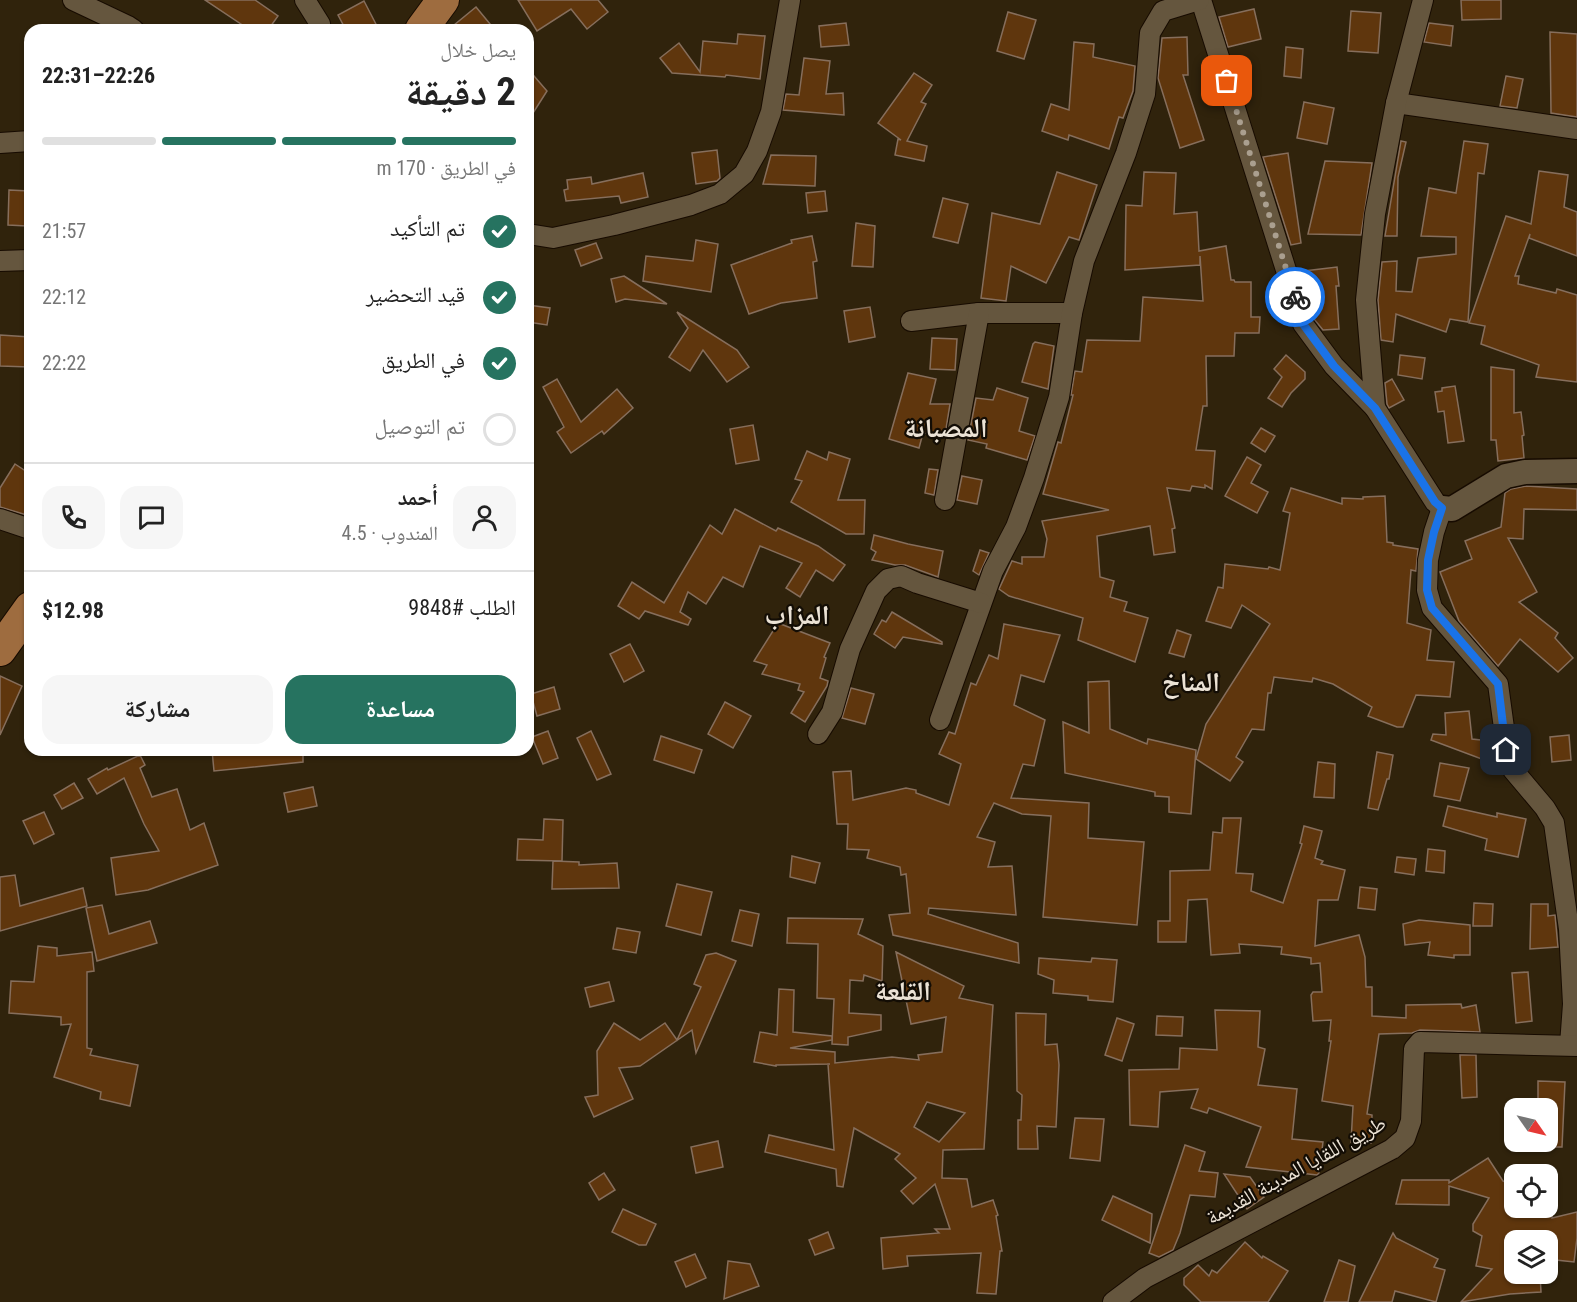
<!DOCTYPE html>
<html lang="ar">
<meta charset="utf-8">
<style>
body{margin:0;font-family:"Roboto Condensed","Noto Naskh Arabic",sans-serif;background:#f6f6f6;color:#222;direction:rtl;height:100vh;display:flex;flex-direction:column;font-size:22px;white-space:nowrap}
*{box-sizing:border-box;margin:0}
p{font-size:20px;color:#767676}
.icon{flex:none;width:33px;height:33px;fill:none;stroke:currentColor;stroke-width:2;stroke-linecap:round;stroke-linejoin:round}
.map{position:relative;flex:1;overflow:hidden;direction:ltr}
.details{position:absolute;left:24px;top:24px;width:510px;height:732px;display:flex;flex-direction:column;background:#fff;border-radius:18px;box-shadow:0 2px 4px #0004;direction:rtl}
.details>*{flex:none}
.needle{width:39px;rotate:124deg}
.tools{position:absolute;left:1504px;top:1098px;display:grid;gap:12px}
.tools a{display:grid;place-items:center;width:54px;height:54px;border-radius:12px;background:#fff;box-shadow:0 2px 4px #0004;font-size:30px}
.pin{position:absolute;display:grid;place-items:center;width:51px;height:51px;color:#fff;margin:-26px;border-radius:12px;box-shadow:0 3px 9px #0006}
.courier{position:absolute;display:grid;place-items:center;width:60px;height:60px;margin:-30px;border:4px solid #1a73e8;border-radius:50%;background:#fff;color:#222;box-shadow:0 2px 8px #0007}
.headline em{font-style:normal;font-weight:700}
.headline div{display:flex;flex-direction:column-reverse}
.headline{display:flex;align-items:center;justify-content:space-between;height:102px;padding:0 18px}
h1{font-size:39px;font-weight:700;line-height:45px}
.bar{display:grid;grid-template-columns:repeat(4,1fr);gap:9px 6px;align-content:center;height:72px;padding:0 18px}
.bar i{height:8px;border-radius:4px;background:#e0e0e0}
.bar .selected{background:#267360}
.bar p{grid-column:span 4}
.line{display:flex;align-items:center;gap:15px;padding:0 18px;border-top:2px solid #e0e0e0}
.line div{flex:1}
.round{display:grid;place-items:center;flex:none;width:63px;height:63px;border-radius:18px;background:#f6f6f6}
ol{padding:0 18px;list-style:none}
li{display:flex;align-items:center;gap:18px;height:66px}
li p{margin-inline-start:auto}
li .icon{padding:6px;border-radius:50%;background:#267360;color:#fff;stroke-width:4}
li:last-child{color:#767676}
li i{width:33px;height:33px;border:3px solid #e0e0e0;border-radius:50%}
.primary-button{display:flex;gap:12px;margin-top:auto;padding:12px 18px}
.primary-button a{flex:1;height:69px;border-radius:18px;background:#267360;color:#fff;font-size:24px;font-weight:700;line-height:69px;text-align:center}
.primary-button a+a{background:#f6f6f6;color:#222}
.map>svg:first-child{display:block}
.building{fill:#5f360d;stroke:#866e5c;stroke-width:1.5;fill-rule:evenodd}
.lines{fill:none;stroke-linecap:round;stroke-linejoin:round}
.minor-casing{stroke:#170b00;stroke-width:22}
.tertiary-casing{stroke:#170b00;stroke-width:27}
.primary-casing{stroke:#170b00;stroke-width:34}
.minor{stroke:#65563e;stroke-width:20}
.tertiary{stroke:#65563e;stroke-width:24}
.primary{stroke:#9e6c3f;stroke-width:32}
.done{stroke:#aa9f8f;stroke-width:6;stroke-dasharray:0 10.8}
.route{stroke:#1a73e8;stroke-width:8}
.labels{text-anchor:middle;stroke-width:4.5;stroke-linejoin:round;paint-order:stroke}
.street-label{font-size:21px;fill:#ebe2d5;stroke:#130d05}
.district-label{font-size:27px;font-weight:bold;fill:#ebe2d5;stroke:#130d05}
</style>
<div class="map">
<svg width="1577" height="1302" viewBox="0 0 1577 1302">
<rect width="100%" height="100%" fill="#30230c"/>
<g class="building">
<polygon points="205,0 255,0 278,16 268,30 250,30"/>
<polygon points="518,0 598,0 608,12 587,29 571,9 537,31"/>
<polygon points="1461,0 1501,0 1501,19 1462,20"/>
<polygon points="364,1 379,30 346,30 338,15"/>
<polygon points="476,7 495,30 448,30"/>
<polygon points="1254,9 1261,39 1228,47 1219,17"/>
<polygon points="1351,11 1381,13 1378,53 1348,51"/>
<polygon points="1008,12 1036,20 1024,59 997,51"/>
<polygon points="846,23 849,45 821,47 819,26"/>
<polygon points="1429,23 1453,26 1451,46 1424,42"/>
<polygon points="1550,32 1577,34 1577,117 1551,113"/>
<polygon points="738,34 765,36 760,79 726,75 725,77 672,73 660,58 679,43 700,72 703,41 737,44"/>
<polygon points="1187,37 1188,75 1183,75 1204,140 1180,148 1158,78 1162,38"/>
<polygon points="1074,42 1094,44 1093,57 1135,66 1133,91 1123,118 1119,117 1109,149 1069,135 1068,140 1042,131 1051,104 1069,110"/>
<polygon points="1286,47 1303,49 1301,78 1284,76"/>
<polygon points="804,58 830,61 826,94 843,93 844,115 783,110 786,94 799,95"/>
<polygon points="528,69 547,91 528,121"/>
<polygon points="914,73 932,85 921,102 926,104 907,141 927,146 924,161 895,155 898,139 901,140 878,123"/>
<polygon points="1506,76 1523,79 1517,108 1500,106"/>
<polygon points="1304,102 1334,108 1327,144 1297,138"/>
<polygon points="1401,141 1406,142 1398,177 1397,236 1385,236"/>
<polygon points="1464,141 1488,144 1484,174 1478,173 1468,322 1450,319 1446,332 1396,314 1393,342 1381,340 1378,300 1382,262 1397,261 1396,291 1412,292 1418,258 1456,254 1456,237 1421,236 1429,188 1456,193"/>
<polygon points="717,150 720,178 717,181 696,184 692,153"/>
<polygon points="1288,153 1301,243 1291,245 1263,157"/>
<polygon points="771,155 816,156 815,186 763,184"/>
<polygon points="1325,161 1372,163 1361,235 1308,234"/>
<polygon points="1539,171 1568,175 1564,207 1577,212 1577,256 1529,238 1530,234 1515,276 1519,276 1518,284 1556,293 1557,289 1577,295 1577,382 1536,377 1539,365 1481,344 1485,326 1469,323 1506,216 1531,224"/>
<polygon points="1057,172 1097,185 1079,240 1069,237 1046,283 1011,266 1006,301 981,298 992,213 1040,224"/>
<polygon points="1144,172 1176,173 1174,214 1197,212 1199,251 1226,246 1231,280 1234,280 1235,282 1251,282 1251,317 1260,317 1259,333 1235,333 1234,356 1206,356 1207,406 1203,406 1196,450 1215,451 1212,489 1205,485 1205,488 1192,486 1190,491 1167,488 1175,528 1172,529 1175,552 1154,555 1150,526 1097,536 1100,577 1114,581 1110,597 1127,602 1124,611 1148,618 1135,662 1078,640 1083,618 1009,596 999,589 1012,561 1022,564 1022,557 1044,557 1047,539 1042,521 1109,510 1043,494 1058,442 1061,443 1073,395 1071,395 1075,371 1082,372 1087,340 1140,341 1143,297 1203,301 1200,256 1200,265 1125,270 1126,205 1142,206"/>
<polygon points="643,173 648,197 621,203 619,196 566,201 564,190 568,189 567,180 591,177 592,184"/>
<polygon points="9,190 29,191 27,226 8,225"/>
<polygon points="825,191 827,211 808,213 806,193"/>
<polygon points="943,198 968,204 958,243 933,237"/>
<polygon points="856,223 875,226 873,267 852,266"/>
<polygon points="812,236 817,261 813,262 817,298 781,303 749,314 731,265 792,243 791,240"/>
<polygon points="696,240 718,244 711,292 643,281 646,256 693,261"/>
<polygon points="596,243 602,258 581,266 575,250"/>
<polygon points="1337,267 1339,286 1336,286 1339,329 1323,330 1314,319 1312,289 1306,289 1304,271"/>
<polygon points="624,276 667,304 625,299 616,302 611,279"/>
<polygon points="528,305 550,308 547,325 528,322"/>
<polygon points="870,307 875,337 849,342 844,311"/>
<polygon points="677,312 737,350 749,367 727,382 703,350 690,371 669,357 688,328"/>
<polygon points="0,335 30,337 30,367 0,366"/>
<polygon points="932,338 957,339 955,370 930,369"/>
<polygon points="1035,342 1054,346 1048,389 1022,382 1033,344"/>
<polygon points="1286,355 1305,372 1305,379 1291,393 1282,407 1268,398 1282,377 1274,369"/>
<polygon points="1400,355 1425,358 1422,379 1398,375"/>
<polygon points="1491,367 1514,370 1514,413 1521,412 1524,435 1522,436 1524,458 1498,461 1496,440 1491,440"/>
<polygon points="908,373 936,379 930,404 950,404 945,435 923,433 919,448 889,439"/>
<polygon points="557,379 581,422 617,389 633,408 604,434 602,431 571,453 557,432 564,427 543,387"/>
<polygon points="1392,379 1404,400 1389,408 1387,404 1385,383"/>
<polygon points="1455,386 1464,441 1448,443 1444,411 1438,412 1435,392 1442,391 1442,388"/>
<polygon points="997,388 1028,398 1019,431 1035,436 1027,460 986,448 987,444 968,440 976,398 993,400"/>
<polygon points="753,425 759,460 736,464 730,429"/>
<polygon points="1261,428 1275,436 1265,452 1251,443"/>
<polygon points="807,451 827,460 829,452 850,459 838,500 865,500 864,534 846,534 791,502 802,481 795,479"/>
<polygon points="1247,457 1261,465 1251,483 1268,492 1257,513 1225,496"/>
<polygon points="15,464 30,474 30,516 0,507 0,488"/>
<polygon points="929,469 938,470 934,495 925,493"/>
<polygon points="962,476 982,480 977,504 957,500"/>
<polygon points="1526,486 1577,489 1577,510 1524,509 1523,539 1508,538 1537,592 1519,602 1558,633 1555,638 1573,658 1558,672 1520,639 1498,666 1459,621 1440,572 1472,559 1465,541 1501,527 1505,493 1511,489"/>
<polygon points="1291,488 1342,504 1342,498 1363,499 1363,497 1385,496 1387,542 1393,543 1393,545 1418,549 1416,571 1411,570 1407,623 1431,630 1427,660 1454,662 1450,697 1416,695 1403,727 1397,727 1368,716 1372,707 1333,684 1313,678 1312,682 1274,677 1271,693 1268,693 1264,730 1252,729 1236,757 1243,762 1230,781 1196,759 1206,724 1270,624 1242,605 1231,628 1206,621 1218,587 1223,588 1225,564 1268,569 1269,567 1280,570 1290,513 1283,511"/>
<polygon points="735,509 776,531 778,528 818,546 845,565 833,581 816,570 800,597 786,588 802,563 760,546 743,587 723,577 706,604 688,592 680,612 691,619 688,625 645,611 639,619 618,606 632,582 664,603 710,525 722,534"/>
<polygon points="874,535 908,544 943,551 938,577 905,565 895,565 872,560 876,552 871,549"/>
<polygon points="980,550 989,553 979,575 973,571"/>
<polygon points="892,612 942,642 942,644 903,637 895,648 874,634 882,620 886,622"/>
<polygon points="778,623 830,643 824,657 826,658 820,678 828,681 827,686 805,722 791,713 804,692 798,690 800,684 762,674 767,665 754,661"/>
<polygon points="1004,624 1060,635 1044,682 1021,675 1014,705 1045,720 1034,766 1023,764 1011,798 1089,803 1088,838 1144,842 1137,925 1043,917 1051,816 1022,814 994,803 977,837 995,842 988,867 1012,866 1016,915 929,908 928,914 1018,943 1019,963 893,935 889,915 910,913 906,874 901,875 900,867 867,858 869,850 847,849 848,824 837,824 833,772 851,771 853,800 906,788 916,790 916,793 949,805 961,764 939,754 949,732 955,734 971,683 976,685 989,655 998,659"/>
<polygon points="1177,630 1191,635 1184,657 1169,653"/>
<polygon points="630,644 644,671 624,682 610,654"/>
<polygon points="0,676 22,686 0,735"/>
<polygon points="1109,681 1110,729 1147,744 1148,739 1196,750 1191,814 1169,812 1169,797 1155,796 1155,792 1065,773 1063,722 1089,733 1088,682"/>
<polygon points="554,687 560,709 537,716 531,694"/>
<polygon points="851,688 874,694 865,724 842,718"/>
<polygon points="725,702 751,716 733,748 708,734"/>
<polygon points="1469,711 1472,739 1490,741 1487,761 1431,740 1433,734 1446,735 1445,713"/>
<polygon points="548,731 558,758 543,764 532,737"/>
<polygon points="591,731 611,774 597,780 577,738"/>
<polygon points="1569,735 1571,760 1552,762 1550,737"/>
<polygon points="661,736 702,750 694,773 654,760"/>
<polygon points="212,750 303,750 303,762 214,771"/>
<polygon points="1377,752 1393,755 1389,779 1387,779 1378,810 1368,808"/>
<polygon points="140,755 145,765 140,768 152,797 177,789 190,830 204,823 218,865 148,890 116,895 111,858 159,851 144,824 124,778 97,794 88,779 107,768 108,770"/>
<polygon points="1318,762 1335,764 1334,798 1314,797"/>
<polygon points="1440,763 1469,768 1460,801 1434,796"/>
<polygon points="74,783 83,798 62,809 54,795"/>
<polygon points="313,787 317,806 288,812 284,793"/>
<polygon points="1448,806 1497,817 1497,813 1526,819 1518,857 1485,850 1487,839 1443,826"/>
<polygon points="44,812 54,834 34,844 23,821"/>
<polygon points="1223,818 1241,818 1236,873 1253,874 1251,891 1283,903 1302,844 1300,843 1304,826 1322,831 1315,858 1323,861 1321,864 1345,870 1338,900 1318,900 1315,946 1359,935 1365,957 1366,987 1372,987 1372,1016 1406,1018 1406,1005 1461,1004 1462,1008 1476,1005 1480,1032 1420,1030 1412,1033 1379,1034 1367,1114 1372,1115 1371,1143 1351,1142 1353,1106 1322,1101 1331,1041 1329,1041 1331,1020 1313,1021 1311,995 1313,992 1322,992 1320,963 1311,964 1311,958 1281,954 1282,947 1239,944 1240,953 1211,955 1207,899 1188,900 1186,942 1158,942 1158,921 1170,921 1170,871 1210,870 1213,832 1222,833"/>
<polygon points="544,819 563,820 562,861 517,860 518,839 543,840"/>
<polygon points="1428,849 1445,851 1444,873 1426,871"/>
<polygon points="792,856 820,863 815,883 790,877"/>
<polygon points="1397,857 1416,859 1414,875 1395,872"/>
<polygon points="553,861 579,862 579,865 617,863 619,888 552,889"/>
<polygon points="15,875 20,906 83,888 87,906 0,931 0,877"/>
<polygon points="677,884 712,892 701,935 666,926"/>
<polygon points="1360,887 1377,889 1375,910 1358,908"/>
<polygon points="1474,903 1493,904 1492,926 1473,926"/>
<polygon points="1531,904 1548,904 1548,916 1555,915 1558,947 1530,949"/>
<polygon points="102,905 109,934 150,921 157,943 97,961 86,908"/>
<polygon points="740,910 759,914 752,946 732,941"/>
<polygon points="788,918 863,919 858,934 883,946 882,981 864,975 863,981 850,980 849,1013 881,1015 881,1030 848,1037 848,1045 832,1044 834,999 817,998 818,944 787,943"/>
<polygon points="1419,920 1470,925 1470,955 1454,955 1454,958 1428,955 1430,942 1405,945 1403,924"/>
<polygon points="617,928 640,932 636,953 613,949"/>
<polygon points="38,946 57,948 57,956 92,952 94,971 87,972 87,1048 92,1049 90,1055 138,1065 130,1106 100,1099 101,1092 54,1077 71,1024 61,1025 61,1017 9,1013 11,981 34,982"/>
<path d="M896 952 964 986 959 998 993 1005 984 1149 943 1150 942 1178 967 1179 972 1207 993 1200 998 1215 996 1216 1002 1251H1000L996 1294 977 1293 981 1253 907 1256 908 1266 883 1269 881 1238 939 1233 935 1229H950L935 1184 913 1204 901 1191 916 1178 895 1159 900 1154 854 1128 843 1187 837 1186 836 1169 765 1152 769 1135 834 1150 828 1064H830L776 1065V1066L754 1062 760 1032 777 1035 779 989 794 990 793 1032 832 1036V1040L790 1048 835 1052V1063L892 1057 919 1060 918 1055 942 1052 946 1017 911 1024ZM927 1102 965 1113 939 1142 914 1127Z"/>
<polygon points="716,953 736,961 696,1053 692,1030 640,1066 619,1068 633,1099 594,1117 585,1097 598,1095 597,1051 614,1023 640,1040 665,1023 677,1040 701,987 694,984 706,955"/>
<polygon points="1039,958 1091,962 1092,958 1117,960 1113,1002 1088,1000 1088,996 1053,993 1054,980 1038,974"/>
<polygon points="1528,972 1532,1021 1516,1023 1512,973"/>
<polygon points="609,982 614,1001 590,1007 585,988"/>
<polygon points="1215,1010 1260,1011 1258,1047 1265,1049 1258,1085 1297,1089 1292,1139 1323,1142 1319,1173 1317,1175 1246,1167 1261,1127 1209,1108 1207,1113 1191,1108 1198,1089 1160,1092 1158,1127 1130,1125 1129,1070 1179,1069 1180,1048 1217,1050"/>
<polygon points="1016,1013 1046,1014 1045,1045 1057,1044 1059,1065 1056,1127 1037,1126 1038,1149 1018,1149 1018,1120 1021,1120 1022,1095 1017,1091"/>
<polygon points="1157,1016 1183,1017 1182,1036 1156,1035"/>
<polygon points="1117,1018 1134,1024 1122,1061 1105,1055"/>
<polygon points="1460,1055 1476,1055 1477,1097 1462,1098"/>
<polygon points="1538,1081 1565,1082 1562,1147 1548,1147 1548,1108 1538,1108"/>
<polygon points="1075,1118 1104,1119 1100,1161 1070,1158"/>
<polygon points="718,1141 723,1167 696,1173 691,1147"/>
<polygon points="1185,1145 1205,1152 1199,1171 1218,1173 1215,1197 1190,1195 1180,1233 1173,1250 1159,1257 1149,1253"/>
<polygon points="1488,1158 1503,1181 1515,1185 1515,1208 1553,1208 1552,1218 1577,1212 1577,1238 1574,1262 1556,1260 1557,1244 1522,1236 1520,1240 1515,1240 1515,1275 1540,1274 1541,1292 1510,1294 1461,1302 1492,1269 1476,1266 1482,1236 1473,1231 1473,1224 1489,1198 1449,1186 1449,1205 1396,1204 1402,1180 1449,1180 1449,1183"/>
<polygon points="604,1173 615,1190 599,1200 589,1183"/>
<polygon points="1224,1174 1250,1177 1264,1197 1247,1209"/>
<polygon points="1113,1196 1152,1214 1150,1243 1102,1220"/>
<polygon points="623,1209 656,1224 646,1245 639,1245 612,1232"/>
<polygon points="828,1232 834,1248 815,1255 809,1240"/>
<polygon points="1393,1233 1396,1238 1438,1259 1434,1267 1445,1270 1436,1302 1395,1291 1392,1302 1359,1302"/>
<polygon points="1245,1242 1262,1258 1263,1256 1288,1271 1268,1302 1201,1302 1184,1285 1184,1278 1198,1265 1209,1276 1212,1270 1217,1273"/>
<polygon points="695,1254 706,1278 686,1287 675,1262"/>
<polygon points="1339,1260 1355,1266 1348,1302 1324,1302"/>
<polygon points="728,1261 750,1264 759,1286 724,1299"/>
</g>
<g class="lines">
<g class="minor-casing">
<g id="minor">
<polyline points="73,0 128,26 134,30"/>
<polyline points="305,0 320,24 321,30"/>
<polyline points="1201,0 1303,324 1334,366 1375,408 1435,502 1442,508 1434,532 1428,560 1427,590 1432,608 1498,684 1507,750 1513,770 1545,808 1554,823 1569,929 1573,1004 1570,1045"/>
<polyline points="1396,103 1577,129"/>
<polyline points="0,143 30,141"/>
<polyline points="528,234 553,238 614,225 691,205 720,194 744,174 757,151 771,112 790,0"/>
<polyline points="0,261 30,260"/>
<polyline points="911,321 979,313 1072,313"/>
<polyline points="1375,408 1366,300 1375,214 1396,103 1423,0"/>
<polyline points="945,500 979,313"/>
<polyline points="0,519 30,529"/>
<polyline points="940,720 993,571 1016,527 1034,478 1059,397 1072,313 1084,261 1126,153 1145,94 1150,33 1163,11 1199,0"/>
<polyline points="818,734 832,712 850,649 876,591 888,579 901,576 917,583 981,603"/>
<polyline points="1113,1302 1145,1278 1392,1149 1405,1138 1411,1121 1414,1049 1420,1042 1577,1046"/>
</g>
</g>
<g class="tertiary-casing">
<polyline id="tertiary" points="1442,508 1452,509 1506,476 1525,472 1577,471"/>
</g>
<g class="primary-casing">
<g id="primary">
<polyline points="421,30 443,0"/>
<polyline points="0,650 30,608"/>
</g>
</g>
<use href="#minor" class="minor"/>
<use href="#tertiary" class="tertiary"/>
<use href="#primary" class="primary"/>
</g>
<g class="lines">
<polyline class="done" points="1227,81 1295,297"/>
<polyline class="route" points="1295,297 1303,324 1334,366 1375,408 1435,502 1442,508 1434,532 1428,560 1427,590 1432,608 1498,684 1506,750"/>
</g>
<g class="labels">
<g class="street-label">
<text transform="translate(1296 1170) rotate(-29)" y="7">طريق اللقايا المدينة القديمة</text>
</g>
<g class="district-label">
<text x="946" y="437">المصبانة</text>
<text x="797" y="624">المزاب</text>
<text x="1191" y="691">المناخ</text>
<text x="903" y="1000">القلعة</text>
</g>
</g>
</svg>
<div class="tools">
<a><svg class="needle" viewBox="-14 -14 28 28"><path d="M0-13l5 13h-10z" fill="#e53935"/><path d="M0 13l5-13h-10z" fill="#767676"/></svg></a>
<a><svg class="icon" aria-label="locate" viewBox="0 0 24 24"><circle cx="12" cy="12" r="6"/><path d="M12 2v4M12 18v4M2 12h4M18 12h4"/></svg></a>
<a><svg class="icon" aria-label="layers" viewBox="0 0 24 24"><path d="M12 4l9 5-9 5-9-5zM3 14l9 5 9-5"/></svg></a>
</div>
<div class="pin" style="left:1227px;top:81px;background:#ea580c"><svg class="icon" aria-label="bag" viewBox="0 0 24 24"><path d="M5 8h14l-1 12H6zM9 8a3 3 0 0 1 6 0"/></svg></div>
<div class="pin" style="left:1506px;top:750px;background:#1f2937"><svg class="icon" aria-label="home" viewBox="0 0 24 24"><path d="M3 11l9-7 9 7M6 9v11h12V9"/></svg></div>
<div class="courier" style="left:1295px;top:297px"><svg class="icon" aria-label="bike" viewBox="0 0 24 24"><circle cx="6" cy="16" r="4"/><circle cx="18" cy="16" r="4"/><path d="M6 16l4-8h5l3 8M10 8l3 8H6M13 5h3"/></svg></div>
<section class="details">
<div class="headline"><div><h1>2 دقيقة</h1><p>يصل خلال</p></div><em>22:26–22:31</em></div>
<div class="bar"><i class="selected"></i><i class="selected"></i><i class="selected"></i><i></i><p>في الطريق · 170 m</p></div>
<ol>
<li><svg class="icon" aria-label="check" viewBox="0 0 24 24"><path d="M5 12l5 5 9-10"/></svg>تم التأكيد<p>21:57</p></li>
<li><svg class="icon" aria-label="check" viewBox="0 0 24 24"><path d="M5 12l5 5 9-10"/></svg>قيد التحضير<p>22:12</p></li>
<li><svg class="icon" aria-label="check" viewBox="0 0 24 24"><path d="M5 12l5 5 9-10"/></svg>في الطريق<p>22:22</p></li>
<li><i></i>تم التوصيل</li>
</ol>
<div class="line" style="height:108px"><a class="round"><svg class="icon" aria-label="person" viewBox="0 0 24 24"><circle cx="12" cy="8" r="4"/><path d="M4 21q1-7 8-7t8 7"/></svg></a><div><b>أحمد</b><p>المندوب · 4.5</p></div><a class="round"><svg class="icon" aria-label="chat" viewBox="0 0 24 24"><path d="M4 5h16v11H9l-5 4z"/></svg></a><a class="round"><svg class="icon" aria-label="phone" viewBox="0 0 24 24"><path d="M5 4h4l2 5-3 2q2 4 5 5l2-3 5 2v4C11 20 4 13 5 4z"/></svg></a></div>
<div class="line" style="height:78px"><div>الطلب #9848</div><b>$12.98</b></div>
<div class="primary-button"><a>مساعدة</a><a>مشاركة</a></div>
</section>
</div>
